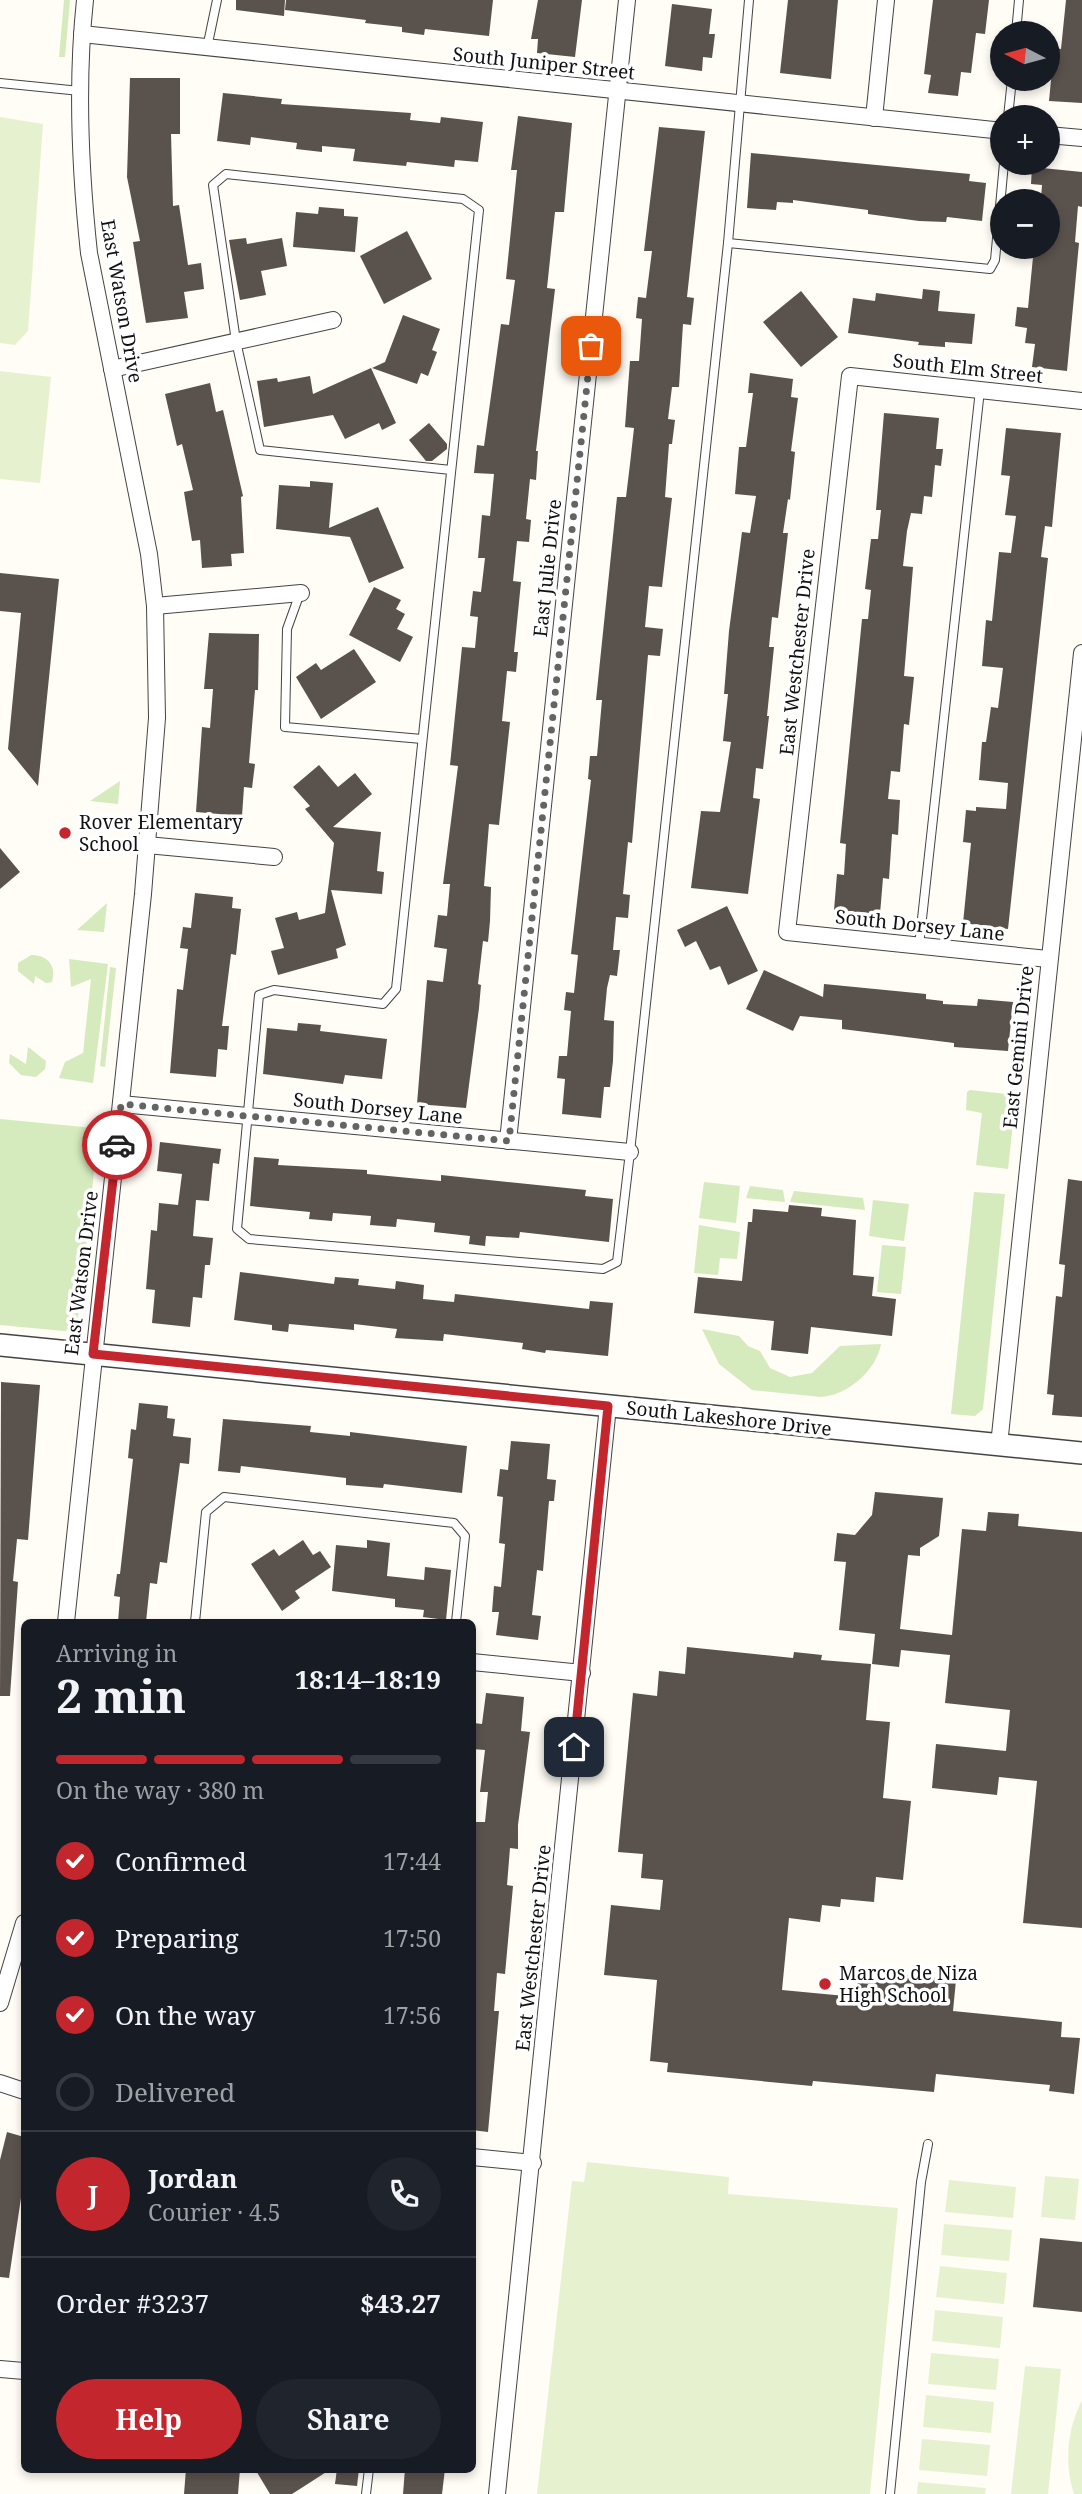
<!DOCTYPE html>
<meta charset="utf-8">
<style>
body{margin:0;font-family:"Noto Serif",serif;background:#20242c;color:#f1f3f6;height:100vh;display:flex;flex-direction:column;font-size:26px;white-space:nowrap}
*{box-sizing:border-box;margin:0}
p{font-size:23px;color:#9ea1a6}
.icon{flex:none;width:38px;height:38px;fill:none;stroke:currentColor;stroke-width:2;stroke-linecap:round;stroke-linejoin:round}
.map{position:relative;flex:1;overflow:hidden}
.side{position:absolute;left:21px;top:1619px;width:455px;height:854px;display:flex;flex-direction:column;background:#171b24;border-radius:10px;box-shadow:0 4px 10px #0003}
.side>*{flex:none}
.needle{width:46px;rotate:276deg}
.fabs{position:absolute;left:990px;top:21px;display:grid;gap:14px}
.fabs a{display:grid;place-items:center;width:70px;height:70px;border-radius:50%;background:#171b24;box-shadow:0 4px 10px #0003;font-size:35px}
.pin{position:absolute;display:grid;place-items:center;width:60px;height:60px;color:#fff;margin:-30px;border-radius:14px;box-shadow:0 4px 10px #0006}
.courier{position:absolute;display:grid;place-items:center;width:70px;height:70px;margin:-35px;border:5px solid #c4262e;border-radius:50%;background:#fff;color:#222;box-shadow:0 2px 9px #0007}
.overview em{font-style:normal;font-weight:700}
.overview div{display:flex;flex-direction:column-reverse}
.overview{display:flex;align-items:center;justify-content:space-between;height:119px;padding:0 35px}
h1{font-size:46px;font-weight:700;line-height:52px}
.bar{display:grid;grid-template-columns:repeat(4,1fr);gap:10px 7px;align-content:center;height:84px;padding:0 35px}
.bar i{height:9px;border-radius:5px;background:#363941}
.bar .active{background:#c4262e}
.bar p{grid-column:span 4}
.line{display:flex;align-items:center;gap:18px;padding:0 35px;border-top:2px solid #363941}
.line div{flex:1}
.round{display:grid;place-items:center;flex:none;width:74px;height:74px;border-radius:37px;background:#20242c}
ol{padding:0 35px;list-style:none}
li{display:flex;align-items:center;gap:21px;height:77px}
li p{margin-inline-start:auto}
li .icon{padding:7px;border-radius:50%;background:#c4262e;color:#fff;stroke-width:4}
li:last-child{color:#9ea1a6}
li i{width:38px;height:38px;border:4px solid #363941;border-radius:50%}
.primary-button{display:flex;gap:14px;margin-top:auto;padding:14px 35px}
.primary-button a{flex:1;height:80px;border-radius:42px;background:#c4262e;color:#fff;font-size:28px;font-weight:700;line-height:80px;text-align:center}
.primary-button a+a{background:#20242c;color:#f1f3f6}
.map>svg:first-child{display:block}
.green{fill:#d5ebbd}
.pitch{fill:#e6f2cf}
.building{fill:#5a524d}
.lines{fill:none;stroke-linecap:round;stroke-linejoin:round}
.service-casing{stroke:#444;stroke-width:10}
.minor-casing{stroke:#444;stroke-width:18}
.tertiary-casing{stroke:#444;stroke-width:24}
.service{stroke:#fff;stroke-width:8}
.minor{stroke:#fff;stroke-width:16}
.tertiary{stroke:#fff;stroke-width:21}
.done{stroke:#646461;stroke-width:7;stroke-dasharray:0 12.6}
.route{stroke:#c4262e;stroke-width:9}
.poi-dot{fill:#c4262e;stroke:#fff;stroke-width:2.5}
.labels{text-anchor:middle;stroke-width:7;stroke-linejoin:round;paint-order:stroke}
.street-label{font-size:19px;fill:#111;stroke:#fff}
.poi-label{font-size:19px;fill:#111;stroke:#fff;text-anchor:start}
</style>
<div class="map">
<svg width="1082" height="2494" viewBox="0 0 1082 2494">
<rect width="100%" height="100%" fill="#fffdf5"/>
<g class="green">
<polygon points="64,0 70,0 65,57 59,57"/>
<polygon points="120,781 118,804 90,801"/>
<polygon points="107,903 104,932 77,930"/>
<path d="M31 955C47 955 57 965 52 982L46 983 35 976 34 984 18 971V963Z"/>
<polygon points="69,959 108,964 93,1083 59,1078 65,1062 83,1053 91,979 71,987"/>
<polygon points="110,967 116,968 105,1067 100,1066"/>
<polygon points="28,1047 46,1061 45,1069 36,1077 21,1075 9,1063 10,1054 26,1064"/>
<polygon points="970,1090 1016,1095 1008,1169 976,1165 982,1113 966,1110 967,1092"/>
<polygon points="0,1119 94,1128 99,1126 77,1328 64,1331 0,1325"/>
<polygon points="704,1182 740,1186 736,1223 699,1218"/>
<polygon points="750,1186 783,1190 785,1202 746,1198"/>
<polygon points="794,1191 863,1198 865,1210 790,1202"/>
<polygon points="974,1192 1005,1194 983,1409 975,1416 951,1414"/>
<polygon points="873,1200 909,1204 904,1241 869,1236"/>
<polygon points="699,1225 740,1232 737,1259 720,1258 718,1275 694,1273"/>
<polygon points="882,1245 906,1247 901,1294 877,1292"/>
<path d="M702 1329 739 1336 748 1346 760 1351 770 1368 790 1377 812 1373 840 1346 881 1344C876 1371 848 1395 821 1397L752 1390 719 1364Z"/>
</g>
<g class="pitch">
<polygon points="0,117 43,124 28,331 15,345 0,343"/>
<polygon points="0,371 51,377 40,483 0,479"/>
<polygon points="587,2162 729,2177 728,2194 898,2208 870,2494 537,2494 572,2181 584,2182"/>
<polygon points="1045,2176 1079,2179 1075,2220 1041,2217"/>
<polygon points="949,2180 1016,2187 1013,2218 945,2212"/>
<polygon points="944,2224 1012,2230 1009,2261 941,2255"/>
<polygon points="940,2266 1007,2273 1004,2304 936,2297"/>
<polygon points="935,2310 1003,2317 1000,2348 932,2341"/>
<polygon points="931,2353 999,2359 996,2390 928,2384"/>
<polygon points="1025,2366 1061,2369 1048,2494 1011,2494"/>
<polygon points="926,2395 994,2402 991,2433 923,2427"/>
<path d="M1082 2400V2494H1074C1064 2463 1067 2430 1082 2400Z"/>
<polygon points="922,2439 990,2445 987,2476 919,2470"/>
<polygon points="918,2482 986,2488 985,2494 917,2494"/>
</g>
<g class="building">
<polygon points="236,0 285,0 284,16 236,10"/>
<polygon points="286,0 493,0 489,36 425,29 424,35 402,32 402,27 365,23 366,20 285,10"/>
<polygon points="538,0 582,0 575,57 537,53 538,39 531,39"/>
<polygon points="788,0 838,0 831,79 780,73"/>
<polygon points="933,0 989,0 985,34 976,33 971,73 961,72 958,96 928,93 931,75 924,74"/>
<polygon points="1066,0 1082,0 1082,103 1049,101 1054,48 1061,49"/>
<polygon points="672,4 712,9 709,34 715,34 712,58 703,57 702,71 665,66"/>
<polygon points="130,78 180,78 180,134 171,134 173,206 179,205 188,265 201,263 204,289 184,292 188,318 146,323 133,242 140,241 127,177"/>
<polygon points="223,93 282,99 281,104 411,113 410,120 440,123 441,117 483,122 478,162 455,160 454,167 407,162 406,166 353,161 355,149 322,146 322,152 296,149 297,143 251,137 250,145 217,141"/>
<polygon points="518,116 572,123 564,212 555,212 547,288 555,289 536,451 538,451 536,480 530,479 526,519 531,520 529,542 517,541 513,581 521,582 514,652 518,652 516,672 507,671 502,721 510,722 499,825 489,824 484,886 491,887 490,921 488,942 483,941 478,984 481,985 479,1008 466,1108 417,1104 427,980 443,982 447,949 434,947 438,915 447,916 450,884 443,884 458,766 450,765 462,647 475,648 478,617 470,616 473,591 481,592 485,558 478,558 482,515 490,516 494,474 474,473 477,445 484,446 501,324 509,325 515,280 506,279 517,170 511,170"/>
<polygon points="659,127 705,131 687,297 694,298 691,325 683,324 679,387 672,387 668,419 675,420 672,444 669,444 665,497 672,498 662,587 649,586 645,627 663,629 660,656 648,655 634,820 632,843 628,842 623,894 630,895 628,918 616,917 613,950 620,950 617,976 610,975 607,988 604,1020 614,1021 613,1061 610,1087 604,1087 601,1118 562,1114 565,1079 557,1078 559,1056 567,1056 571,1011 564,1010 566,992 574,993 578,955 571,954 591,780 588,779 590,756 597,756 602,700 596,700 617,497 626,497 630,464 634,428 625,427 630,361 639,361 642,319 636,318 638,297 646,298 652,251 644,251"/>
<polygon points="751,153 970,174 969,181 986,183 982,221 947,217 946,222 919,221 868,214 868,210 793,200 793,203 777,202 776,210 747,208"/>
<polygon points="1032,167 1082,172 1082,207 1078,206 1075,242 1079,243 1067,371 1032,367 1035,344 1025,343 1027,328 1015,326 1017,307 1028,308 1034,247 1048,247 1048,199 1041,198 1042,185 1031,184"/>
<polygon points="319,207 344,209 344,216 358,217 355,252 293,247 296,212 318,214"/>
<polygon points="407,231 432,279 384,304 360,256"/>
<polygon points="246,238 247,244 282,238 287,266 261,271 266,295 240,300 229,240"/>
<polygon points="923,289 940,291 938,311 975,314 972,344 945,342 945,347 918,345 919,342 848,333 853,298 875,301 876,293 922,299"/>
<polygon points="801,291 838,337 801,367 763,322"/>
<polygon points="403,315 440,329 432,350 437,352 428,376 421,373 417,384 372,368 385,362"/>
<polygon points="371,368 396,423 382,430 379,423 345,439 333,415 264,427 257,381 277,378 278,382 310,376 313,394"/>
<polygon points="750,373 793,379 791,397 798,398 791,451 795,452 790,500 788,499 783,533 788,533 778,618 772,617 769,647 774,647 767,716 769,716 763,769 756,768 753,798 760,799 748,894 691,888 701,811 720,812 731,742 723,741 728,694 724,694 729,631 742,532 750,533 756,496 735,494 739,447 746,447 753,393 748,393"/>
<polygon points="210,383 216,412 223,410 243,496 241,497 244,553 231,554 232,566 202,568 200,540 192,541 184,492 193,490 182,444 177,446 165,394"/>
<polygon points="884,413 939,418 936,449 943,449 941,466 935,465 932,497 924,496 922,514 911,513 907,531 903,566 913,567 904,676 914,677 909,725 904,724 900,772 891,771 888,799 900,800 898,835 892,834 889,879 883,878 880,914 834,910 837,874 844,875 846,844 840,843 862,619 868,619 871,590 865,589 871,539 878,539 881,510 876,510"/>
<polygon points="429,423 447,444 447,449 432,461 426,461 409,440"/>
<polygon points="1006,428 1061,433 1052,527 1045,526 1041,557 1048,558 1008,929 963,923 971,843 963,842 966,810 976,811 976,807 1006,809 1008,783 979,780 982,742 986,742 991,707 998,708 1003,668 982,666 986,620 992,621 999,552 1011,553 1016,516 1005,515 1010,476 1001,475"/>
<polygon points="310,481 333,483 329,528 378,507 404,568 369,583 350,537 276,529 279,485 310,487"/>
<polygon points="0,573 59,579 38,786 8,749 21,613 0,611"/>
<polygon points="374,587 401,600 396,609 405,614 397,629 413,637 400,662 349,635"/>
<polygon points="209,633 259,634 258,690 255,690 249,763 255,764 252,788 244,787 242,816 196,812 202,727 210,728 213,689 204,689"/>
<polygon points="354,649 376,682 321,719 296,677 316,663 321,670"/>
<polygon points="319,765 338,787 355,773 372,794 333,827 381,832 377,871 384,872 382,894 331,890 346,945 336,949 338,958 278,975 271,951 284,948 275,918 297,912 299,920 325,913 334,843 305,809 310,806 293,787"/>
<polygon points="0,848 20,872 0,889"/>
<polygon points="195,893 233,897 232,908 241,909 236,955 231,954 222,1026 229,1026 227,1050 218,1049 216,1077 170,1073 177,989 183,990 188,949 180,948 183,927 191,928"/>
<polygon points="727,906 758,971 728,985 720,966 710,970 696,941 685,947 677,930"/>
<polygon points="764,970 823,997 824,984 926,994 926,999 943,1001 943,1004 977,1006 978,999 1013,1002 1008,1051 954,1047 954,1043 842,1029 842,1020 800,1016 793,1031 746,1009"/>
<polygon points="298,1023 321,1025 320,1031 387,1039 382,1079 345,1075 343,1084 263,1074 267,1028 297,1031"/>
<polygon points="160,1142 221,1149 219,1164 213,1163 209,1201 196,1200 193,1236 213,1238 210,1265 205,1265 202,1298 193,1297 190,1327 152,1323 155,1290 146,1289 151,1230 157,1231 159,1203 178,1205 182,1174 157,1171"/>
<polygon points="254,1157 279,1159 278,1165 367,1170 367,1174 441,1181 441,1175 586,1190 585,1196 613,1199 609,1242 520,1232 519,1238 486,1236 485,1246 469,1244 470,1236 434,1232 435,1223 397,1219 396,1227 370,1225 371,1216 333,1213 332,1221 309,1219 310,1212 250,1206"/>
<polygon points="1068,1179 1082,1181 1082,1417 1052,1415 1054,1395 1047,1394 1056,1296 1062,1297 1065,1265 1059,1264"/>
<polygon points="789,1205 822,1208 821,1216 856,1220 853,1275 874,1277 872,1296 896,1299 892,1336 811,1327 808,1354 771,1350 774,1321 694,1313 698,1277 742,1281 748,1222 752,1222 753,1209 788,1212"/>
<polygon points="240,1272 334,1284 335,1277 359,1279 358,1285 395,1289 396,1281 424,1285 423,1299 454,1302 455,1294 589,1309 590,1301 613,1303 608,1356 546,1350 545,1353 522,1349 523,1343 444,1334 443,1341 395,1338 397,1329 354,1324 354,1330 289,1324 288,1332 272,1330 272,1325 234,1320"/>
<polygon points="1,1382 40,1385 28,1540 17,1539 13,1581 18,1582 10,1696 0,1696"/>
<polygon points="139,1403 168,1406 167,1418 175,1419 173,1436 191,1438 189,1464 180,1463 167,1563 160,1562 157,1584 150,1583 146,1622 118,1622 120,1597 114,1596 117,1574 120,1574 133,1459 128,1458 131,1429 136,1430"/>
<polygon points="223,1419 311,1426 310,1432 350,1436 350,1432 467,1446 462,1493 384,1484 383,1488 346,1485 346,1478 241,1466 240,1473 218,1471"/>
<polygon points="511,1441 550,1444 547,1479 556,1480 554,1501 549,1501 543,1571 537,1570 532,1615 541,1616 538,1640 496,1635 499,1612 492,1612 494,1586 501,1587 505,1544 499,1543 503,1497 497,1496 500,1469 508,1470"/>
<polygon points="875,1492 943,1498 939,1536 920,1548 920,1556 908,1555 900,1629 952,1635 962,1529 986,1531 988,1512 1019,1514 1018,1526 1082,1532 1082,1928 1023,1923 1037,1781 999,1777 997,1795 932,1788 936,1744 1006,1751 1010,1710 945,1703 950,1655 901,1650 899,1667 872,1664 875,1634 839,1630 846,1562 834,1561 837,1533 855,1535 872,1515"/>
<polygon points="303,1540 313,1555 320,1551 331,1567 295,1591 300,1598 282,1611 251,1564 274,1549 279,1556"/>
<polygon points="367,1540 390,1543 387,1576 424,1580 425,1567 451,1570 446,1620 423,1617 424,1610 395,1607 395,1599 332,1591 336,1545 367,1548"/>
<polygon points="687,1647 793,1658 794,1652 822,1655 821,1660 871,1664 866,1720 890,1722 883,1798 911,1801 903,1880 876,1877 874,1902 841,1899 840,1907 822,1905 820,1922 789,1918 782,1990 856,1997 859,1970 956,1980 953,2011 1062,2022 1061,2037 1080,2038 1074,2094 1049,2091 1050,2085 936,2074 934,2092 813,2081 812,2086 667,2072 668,2063 650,2061 657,1980 604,1975 611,1905 660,1910 663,1880 641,1878 643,1854 618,1852 633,1693 657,1696 659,1671 685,1674"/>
<polygon points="486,1693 524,1697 521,1731 530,1732 518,1825 518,1849 510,1848 507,1885 513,1886 505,1974 497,1973 494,2011 499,2011 488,2132 472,2130 472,1822 485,1822 488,1792 480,1792 485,1750 472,1749 472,1739 474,1723 482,1724"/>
<polygon points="7,2132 24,2137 24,2199 21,2198 9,2278 0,2277 0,2160"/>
<polygon points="1040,2238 1082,2242 1082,2312 1033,2307"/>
<polygon points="186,2469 240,2469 238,2494 184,2494"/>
<polygon points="255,2469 331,2469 292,2494 270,2494"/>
<polygon points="337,2469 359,2469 357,2486 335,2484"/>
<polygon points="405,2469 445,2469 442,2494 403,2494"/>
</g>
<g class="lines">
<g class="service-casing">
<g id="service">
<polyline points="1016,33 1019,0"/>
<polyline points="207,48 217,0"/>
<polyline points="0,83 80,91"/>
<polyline points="1008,117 1012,79"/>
<polyline points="728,243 990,269 995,260 1004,163"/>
<polyline points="451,470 260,450 236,341 213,185 226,174 463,199 479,210 396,989 383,1004 274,990 259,995 237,1229 249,1239 603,1269 617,1262 630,1152 728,243 749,0"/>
<polyline points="300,593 287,629 285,727 422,739"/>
<polyline points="919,946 980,390"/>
<polyline points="195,1622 206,1512 224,1497 454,1523 465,1536 456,1622"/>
<polyline points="366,2494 369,2469"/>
<polyline points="890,2494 921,2182 928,2144"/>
</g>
</g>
<g class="minor-casing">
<g id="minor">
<polyline points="82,34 1003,131"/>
<polyline points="874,118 886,0"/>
<polyline points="1048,135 1082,138"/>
<polyline points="112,369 333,320"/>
<polyline points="155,606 301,593"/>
<polyline points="147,845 274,857"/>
<polyline points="1048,959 787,932 850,376 1082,401"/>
<polyline points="121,1104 630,1152"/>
<polyline points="508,1141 627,0"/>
<polyline points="999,1445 1082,653"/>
<path d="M66 1622 143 894 157 718 155 606 149 554 89 253C80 169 76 84 85 0"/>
<polyline points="472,1662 582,1673"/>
<polyline points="0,2003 24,1923"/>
<polyline points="0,2083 24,2091"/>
<polyline points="472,2157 533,2163"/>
<polyline points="0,2369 24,2371"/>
<polyline points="497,2494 608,1406"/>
</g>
</g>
<g class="tertiary-casing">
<polyline id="tertiary" points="0,1345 1082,1453"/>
</g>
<use href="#service" class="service"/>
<use href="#minor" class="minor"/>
<use href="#tertiary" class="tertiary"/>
</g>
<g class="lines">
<polyline class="done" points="117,1145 121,1104 509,1141 591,346"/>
<polyline class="route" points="117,1145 93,1354 608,1406 574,1747"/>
</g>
<g class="poi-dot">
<circle cx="65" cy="833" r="7"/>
<circle cx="825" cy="1984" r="7"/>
</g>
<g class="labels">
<g class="street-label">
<text transform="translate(544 63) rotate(6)" y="7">South Juniper Street</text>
<text transform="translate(122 301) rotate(80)" y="7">East Watson Drive</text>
<text transform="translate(968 368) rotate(6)" y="7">South Elm Street</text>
<text transform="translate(547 568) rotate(-84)" y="7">East Julie Drive</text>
<text transform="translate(797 652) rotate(-84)" y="7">East Westchester Drive</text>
<text transform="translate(920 925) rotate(6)" y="7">South Dorsey Lane</text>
<text transform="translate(1018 1047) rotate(-84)" y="7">East Gemini Drive</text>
<text transform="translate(378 1108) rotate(6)" y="7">South Dorsey Lane</text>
<text transform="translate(81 1273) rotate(-83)" y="7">East Watson Drive</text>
<text transform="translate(729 1418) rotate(6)" y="7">South Lakeshore Drive</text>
<text transform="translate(533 1948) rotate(-84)" y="7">East Westchester Drive</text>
</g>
<g class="poi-label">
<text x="79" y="829">Rover Elementary<tspan x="79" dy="22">School</tspan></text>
<text x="839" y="1980">Marcos de Niza<tspan x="839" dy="22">High School</tspan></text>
</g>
</g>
</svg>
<div class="fabs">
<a><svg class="needle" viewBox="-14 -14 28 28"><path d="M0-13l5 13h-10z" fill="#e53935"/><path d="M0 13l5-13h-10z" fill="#9ea1a6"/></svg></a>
<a>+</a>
<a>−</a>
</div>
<div class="pin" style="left:591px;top:346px;background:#ea580c"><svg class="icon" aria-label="bag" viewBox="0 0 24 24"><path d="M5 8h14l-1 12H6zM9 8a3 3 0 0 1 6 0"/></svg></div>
<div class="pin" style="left:574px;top:1747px;background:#1f2937"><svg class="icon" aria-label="home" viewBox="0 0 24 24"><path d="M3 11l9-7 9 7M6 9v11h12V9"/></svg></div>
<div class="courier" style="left:117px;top:1145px"><svg class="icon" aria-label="car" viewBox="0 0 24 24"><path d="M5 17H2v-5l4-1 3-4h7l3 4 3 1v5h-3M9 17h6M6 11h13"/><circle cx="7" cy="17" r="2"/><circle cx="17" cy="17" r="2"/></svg></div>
<section class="side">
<div class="overview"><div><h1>2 min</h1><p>Arriving in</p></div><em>18:14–18:19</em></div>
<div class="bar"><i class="active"></i><i class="active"></i><i class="active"></i><i></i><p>On the way · 380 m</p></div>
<ol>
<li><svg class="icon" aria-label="check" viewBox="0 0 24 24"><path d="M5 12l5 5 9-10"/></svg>Confirmed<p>17:44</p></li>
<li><svg class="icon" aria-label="check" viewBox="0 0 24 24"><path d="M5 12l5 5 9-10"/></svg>Preparing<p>17:50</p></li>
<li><svg class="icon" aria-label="check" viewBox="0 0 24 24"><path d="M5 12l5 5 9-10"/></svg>On the way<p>17:56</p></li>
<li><i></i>Delivered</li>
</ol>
<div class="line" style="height:126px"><b class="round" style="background:#c4262e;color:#fff">J</b><div><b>Jordan</b><p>Courier · 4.5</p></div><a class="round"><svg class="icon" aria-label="phone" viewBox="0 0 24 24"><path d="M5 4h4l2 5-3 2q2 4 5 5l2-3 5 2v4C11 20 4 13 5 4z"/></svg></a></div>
<div class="line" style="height:91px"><div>Order #3237</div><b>$43.27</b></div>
<div class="primary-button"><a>Help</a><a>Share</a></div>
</section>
</div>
